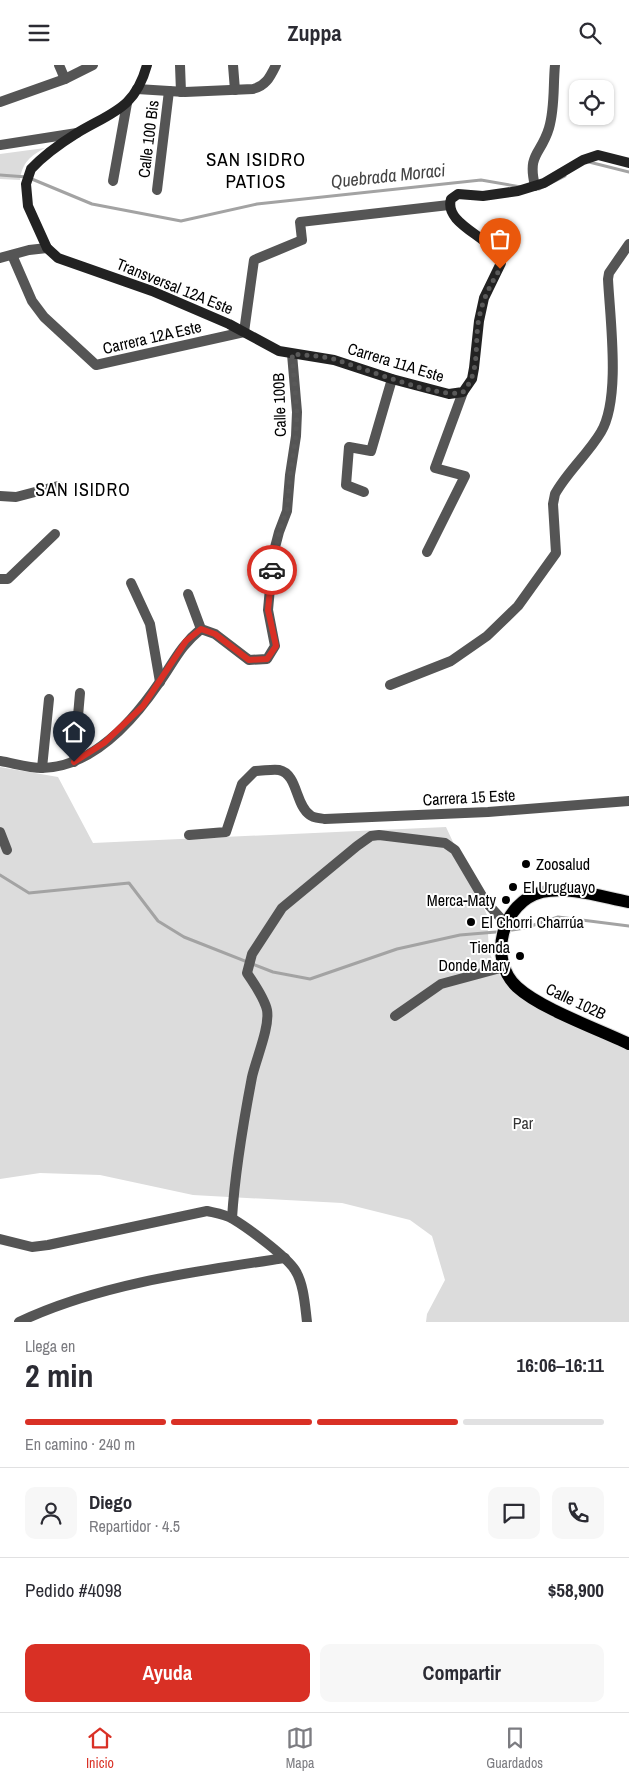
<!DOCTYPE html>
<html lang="es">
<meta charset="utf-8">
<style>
body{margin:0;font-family:"Archivo Narrow",sans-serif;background:#f7f7f7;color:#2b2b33;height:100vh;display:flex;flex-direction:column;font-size:19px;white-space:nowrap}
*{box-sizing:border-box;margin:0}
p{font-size:16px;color:#7c7c81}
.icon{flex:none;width:28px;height:28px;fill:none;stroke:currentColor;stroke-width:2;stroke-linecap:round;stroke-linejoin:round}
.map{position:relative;height:1257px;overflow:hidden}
.side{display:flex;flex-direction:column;background:#fff;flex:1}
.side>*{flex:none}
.controls{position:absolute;left:569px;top:15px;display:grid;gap:10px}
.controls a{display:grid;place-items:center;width:45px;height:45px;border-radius:10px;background:#fff;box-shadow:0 1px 4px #0004;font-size:25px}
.pin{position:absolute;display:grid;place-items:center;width:42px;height:42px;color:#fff;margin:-51px -21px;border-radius:50% 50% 50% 0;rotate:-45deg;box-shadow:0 0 5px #0007}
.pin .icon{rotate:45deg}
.courier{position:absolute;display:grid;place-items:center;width:50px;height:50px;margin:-25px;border:4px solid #d93025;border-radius:50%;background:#fff;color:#222;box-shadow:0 1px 6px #0007}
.head em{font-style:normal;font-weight:800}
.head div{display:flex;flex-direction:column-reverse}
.head{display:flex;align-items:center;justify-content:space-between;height:85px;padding:0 25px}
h1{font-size:32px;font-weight:800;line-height:38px}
.bar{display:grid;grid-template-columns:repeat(4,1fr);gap:8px 5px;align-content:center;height:60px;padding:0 25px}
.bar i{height:6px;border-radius:4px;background:#e1e1e2}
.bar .on{background:#d93025}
.bar p{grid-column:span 4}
.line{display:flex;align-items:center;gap:12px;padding:0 25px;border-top:1px solid #e1e1e2}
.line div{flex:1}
.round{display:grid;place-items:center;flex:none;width:52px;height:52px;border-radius:10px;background:#f7f7f7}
.primary-button{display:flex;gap:10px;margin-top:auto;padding:10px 25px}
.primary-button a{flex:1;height:58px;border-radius:10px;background:#d93025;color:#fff;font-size:20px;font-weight:800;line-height:58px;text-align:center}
.primary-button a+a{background:#f7f7f7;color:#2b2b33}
header{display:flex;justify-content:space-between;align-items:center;height:65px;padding:0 25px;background:#fff;font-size:22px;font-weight:800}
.tabs{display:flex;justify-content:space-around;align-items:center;height:70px;border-top:1px solid #e1e1e2;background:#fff;font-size:14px;color:#7c7c81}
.tabs a{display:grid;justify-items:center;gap:2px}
.tabs .on{color:#d93025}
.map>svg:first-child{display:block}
.green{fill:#dcdcdc}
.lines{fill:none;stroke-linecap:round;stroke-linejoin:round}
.stream{stroke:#a3a3a3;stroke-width:3}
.primary-casing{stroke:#dbdbdb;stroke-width:14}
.street{stroke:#555;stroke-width:10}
.secondary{stroke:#222;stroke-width:10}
.primary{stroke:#000;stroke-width:12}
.done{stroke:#595959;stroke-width:5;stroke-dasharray:0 9}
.route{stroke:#d93025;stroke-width:6}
.poi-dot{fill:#000;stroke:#fff;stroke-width:2}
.labels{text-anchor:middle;stroke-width:4;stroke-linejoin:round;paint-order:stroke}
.street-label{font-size:16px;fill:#000;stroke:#fff}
.poi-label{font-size:16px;fill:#000;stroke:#fff;text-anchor:start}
.park-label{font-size:16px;fill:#333;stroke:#fff}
.water-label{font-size:18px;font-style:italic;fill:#444;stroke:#fff}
.neighbourhood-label{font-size:18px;letter-spacing:1px;fill:#000;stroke:#fff}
.quarter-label{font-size:19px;letter-spacing:1px;fill:#000;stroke:#fff}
</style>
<header><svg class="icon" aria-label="menu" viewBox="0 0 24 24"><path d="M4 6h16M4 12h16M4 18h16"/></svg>Zuppa<svg class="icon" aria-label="search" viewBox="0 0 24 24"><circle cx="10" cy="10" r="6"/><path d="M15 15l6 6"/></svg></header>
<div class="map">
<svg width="629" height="1257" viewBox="0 0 629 1257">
<rect width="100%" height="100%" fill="#fff"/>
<g class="green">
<path d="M45 83C30 91 22 98 20 115L0 114V89Z"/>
<polygon points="0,702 58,712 93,778 446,762 487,850 489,887 500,911 527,936 629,985 629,1257 426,1257 427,1249 445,1215 432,1171 410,1155 342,1138 193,1130 100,1110 40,1108 0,1114"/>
</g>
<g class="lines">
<g class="stream">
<polyline points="589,97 629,107"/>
<polyline points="0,110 27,112 92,139 181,156 257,139 481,115 521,122"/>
<polyline points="539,124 565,111"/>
<polyline points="0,810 29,828 129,818 158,856 184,872 273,907 310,914 397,884 460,870 496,867"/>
<polyline points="512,865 525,863 558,852 629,861"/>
</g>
<g class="primary-casing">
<path id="primary" d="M629 837C602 832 569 821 542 827 502 837 487 894 517 922 541 944 598 964 629 979"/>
</g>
<g class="street">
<polyline points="59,0 65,14"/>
<polyline points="180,0 181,27"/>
<polyline points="233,0 235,25"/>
<path d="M137 24 185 27 253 24C266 21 270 12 276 0"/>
<polyline points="0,37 65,14 93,0"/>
<polyline points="0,80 77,68"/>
<polyline points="113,116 127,38"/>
<path d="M535 121C527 88 541 90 549 63 555 43 553 20 555 0"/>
<polyline points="157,125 169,26"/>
<polyline points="12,190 32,236 44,252 96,300 244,267 254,195 302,175 300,157 449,140"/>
<polyline points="0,193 29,185 47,183"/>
<polyline points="364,427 346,420 349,382 371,386 392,314"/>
<polyline points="0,431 16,432 58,421"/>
<polyline points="427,487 465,411 435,403 463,327"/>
<polyline points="0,514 8,514 55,469"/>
<polyline points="131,518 150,559 160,617"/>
<polyline points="188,529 201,564"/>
<path d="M390 620 451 596 487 571 518 541 556 488 553 439 555 429C567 407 588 389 601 367 621 333 610 255 608 214L609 208 629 179"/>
<path d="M0 696C13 698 28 703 42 703 92 702 133 656 159 618 174 597 180 581 201 564L215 569 249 595 267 594 275 581 268 545 273 490 279 467 287 446 290 410 296 371 297 347 292 289"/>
<polyline points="74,697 80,628"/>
<polyline points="42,703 49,634"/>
<polyline points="0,767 7,785"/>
<path d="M189 770 226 767 242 719 255 706C263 706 272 704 279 705 298 709 295 740 310 750 313 753 320 753 325 754L488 747 629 736"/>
<polyline points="395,951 441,919 504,902"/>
<path d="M232 1153C235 1106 243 1059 252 1012 256 994 270 962 267 945 264 932 254 919 247 908L252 889 282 843 357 781 371 771 379 770 445 778 455 785 485 836 506 859"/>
<path d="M0 1174 32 1182 48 1180 207 1146C216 1148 225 1149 233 1154 248 1163 286 1191 295 1205 304 1219 305 1241 307 1257"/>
<path d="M19 1257C99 1219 197 1206 285 1193"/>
</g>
<path class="secondary" d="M147 0C135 44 112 47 77 68 61 78 44 90 31 104L26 119 28 141 47 183 58 193 152 226 229 259 279 286 334 295 392 314 449 329 463 327 472 314 474 303 479 256 484 233 501 198C497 173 443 161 451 134L458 129 483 131 518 126 544 118 583 95 598 90 629 98"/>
<use href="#primary" class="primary"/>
</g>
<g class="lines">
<path class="done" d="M272 505 279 466 287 446 290 410 296 371 297 347 292 289C306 290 320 291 334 294 360 302 441 335 463 327 481 307 474 278 479 253 483 234 490 220 500 204"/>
<polyline class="route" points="74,697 104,678 143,641 186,576 201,564 215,569 249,595 267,594 276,581 268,545 272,505"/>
</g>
<g class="poi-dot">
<circle cx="526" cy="799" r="5"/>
<circle cx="513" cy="822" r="5"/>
<circle cx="506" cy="835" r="5"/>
<circle cx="471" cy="857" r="5"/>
<circle cx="520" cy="891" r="5"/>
</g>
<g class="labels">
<g class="street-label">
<text transform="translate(148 74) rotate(-83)" y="6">Calle 100 Bis</text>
<text transform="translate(175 221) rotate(22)" y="6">Transversal 12A Este</text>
<text transform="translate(152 272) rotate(-13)" y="6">Carrera 12A Este</text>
<text transform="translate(396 297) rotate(17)" y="6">Carrera 11A Este</text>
<text transform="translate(279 340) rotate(-92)" y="6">Calle 100B</text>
<text transform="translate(469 732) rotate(-3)" y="6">Carrera 15 Este</text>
<text transform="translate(576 936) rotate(25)" y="6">Calle 102B</text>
</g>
<g class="poi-label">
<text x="536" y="805">Zoosalud</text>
<text x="523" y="828">El Uruguayo</text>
<text x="496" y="841" text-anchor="end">Merca-Maty</text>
<text x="481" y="863">El Chorri Charrúa</text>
<text x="510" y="888" text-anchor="end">Tienda<tspan x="510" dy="18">Donde Mary</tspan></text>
</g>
<g class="park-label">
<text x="523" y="1064">Par</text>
</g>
<g class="water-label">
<text transform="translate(388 111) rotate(-6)" y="6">Quebrada Moraci</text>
</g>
<g class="neighbourhood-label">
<text x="83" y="431">SAN ISIDRO</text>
</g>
<g class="quarter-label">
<text x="256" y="101">SAN ISIDRO<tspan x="256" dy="22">PATIOS</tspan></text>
</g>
</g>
</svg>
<div class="controls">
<a><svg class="icon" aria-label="locate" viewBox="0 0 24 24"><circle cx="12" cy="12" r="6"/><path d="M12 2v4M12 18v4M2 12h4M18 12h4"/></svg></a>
</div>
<div class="pin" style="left:500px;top:204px;background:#ea580c"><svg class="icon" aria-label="bag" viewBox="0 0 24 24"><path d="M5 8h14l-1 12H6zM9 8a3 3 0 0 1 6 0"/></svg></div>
<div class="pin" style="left:74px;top:697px;background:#1f2937"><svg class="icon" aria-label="home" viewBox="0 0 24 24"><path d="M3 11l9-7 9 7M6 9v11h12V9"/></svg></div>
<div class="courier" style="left:272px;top:505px"><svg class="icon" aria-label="car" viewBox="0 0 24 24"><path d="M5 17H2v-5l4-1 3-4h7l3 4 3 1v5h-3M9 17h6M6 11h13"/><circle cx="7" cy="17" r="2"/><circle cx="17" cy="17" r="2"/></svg></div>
</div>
<section class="side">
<div class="head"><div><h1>2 min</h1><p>Llega en</p></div><em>16:06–16:11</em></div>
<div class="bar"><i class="on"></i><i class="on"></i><i class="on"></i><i></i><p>En camino · 240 m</p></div>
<div class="line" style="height:90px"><a class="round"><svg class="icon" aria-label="person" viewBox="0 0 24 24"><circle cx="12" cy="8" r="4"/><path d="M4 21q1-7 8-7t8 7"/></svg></a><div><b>Diego</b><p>Repartidor · 4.5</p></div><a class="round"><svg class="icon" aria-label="chat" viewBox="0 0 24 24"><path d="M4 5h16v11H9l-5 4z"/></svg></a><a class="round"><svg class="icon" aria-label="phone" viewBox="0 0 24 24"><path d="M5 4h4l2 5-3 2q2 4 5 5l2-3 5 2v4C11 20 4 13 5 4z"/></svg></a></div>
<div class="line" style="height:65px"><div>Pedido #4098</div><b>$58,900</b></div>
<div class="primary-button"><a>Ayuda</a><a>Compartir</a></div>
</section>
<nav class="tabs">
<a class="on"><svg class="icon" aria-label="home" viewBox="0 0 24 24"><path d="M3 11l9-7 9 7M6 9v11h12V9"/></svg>Inicio</a>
<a><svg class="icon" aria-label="map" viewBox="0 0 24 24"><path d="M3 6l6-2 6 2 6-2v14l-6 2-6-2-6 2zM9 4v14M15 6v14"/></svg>Mapa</a>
<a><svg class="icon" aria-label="saved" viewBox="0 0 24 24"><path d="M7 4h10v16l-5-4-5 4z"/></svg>Guardados</a>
</nav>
